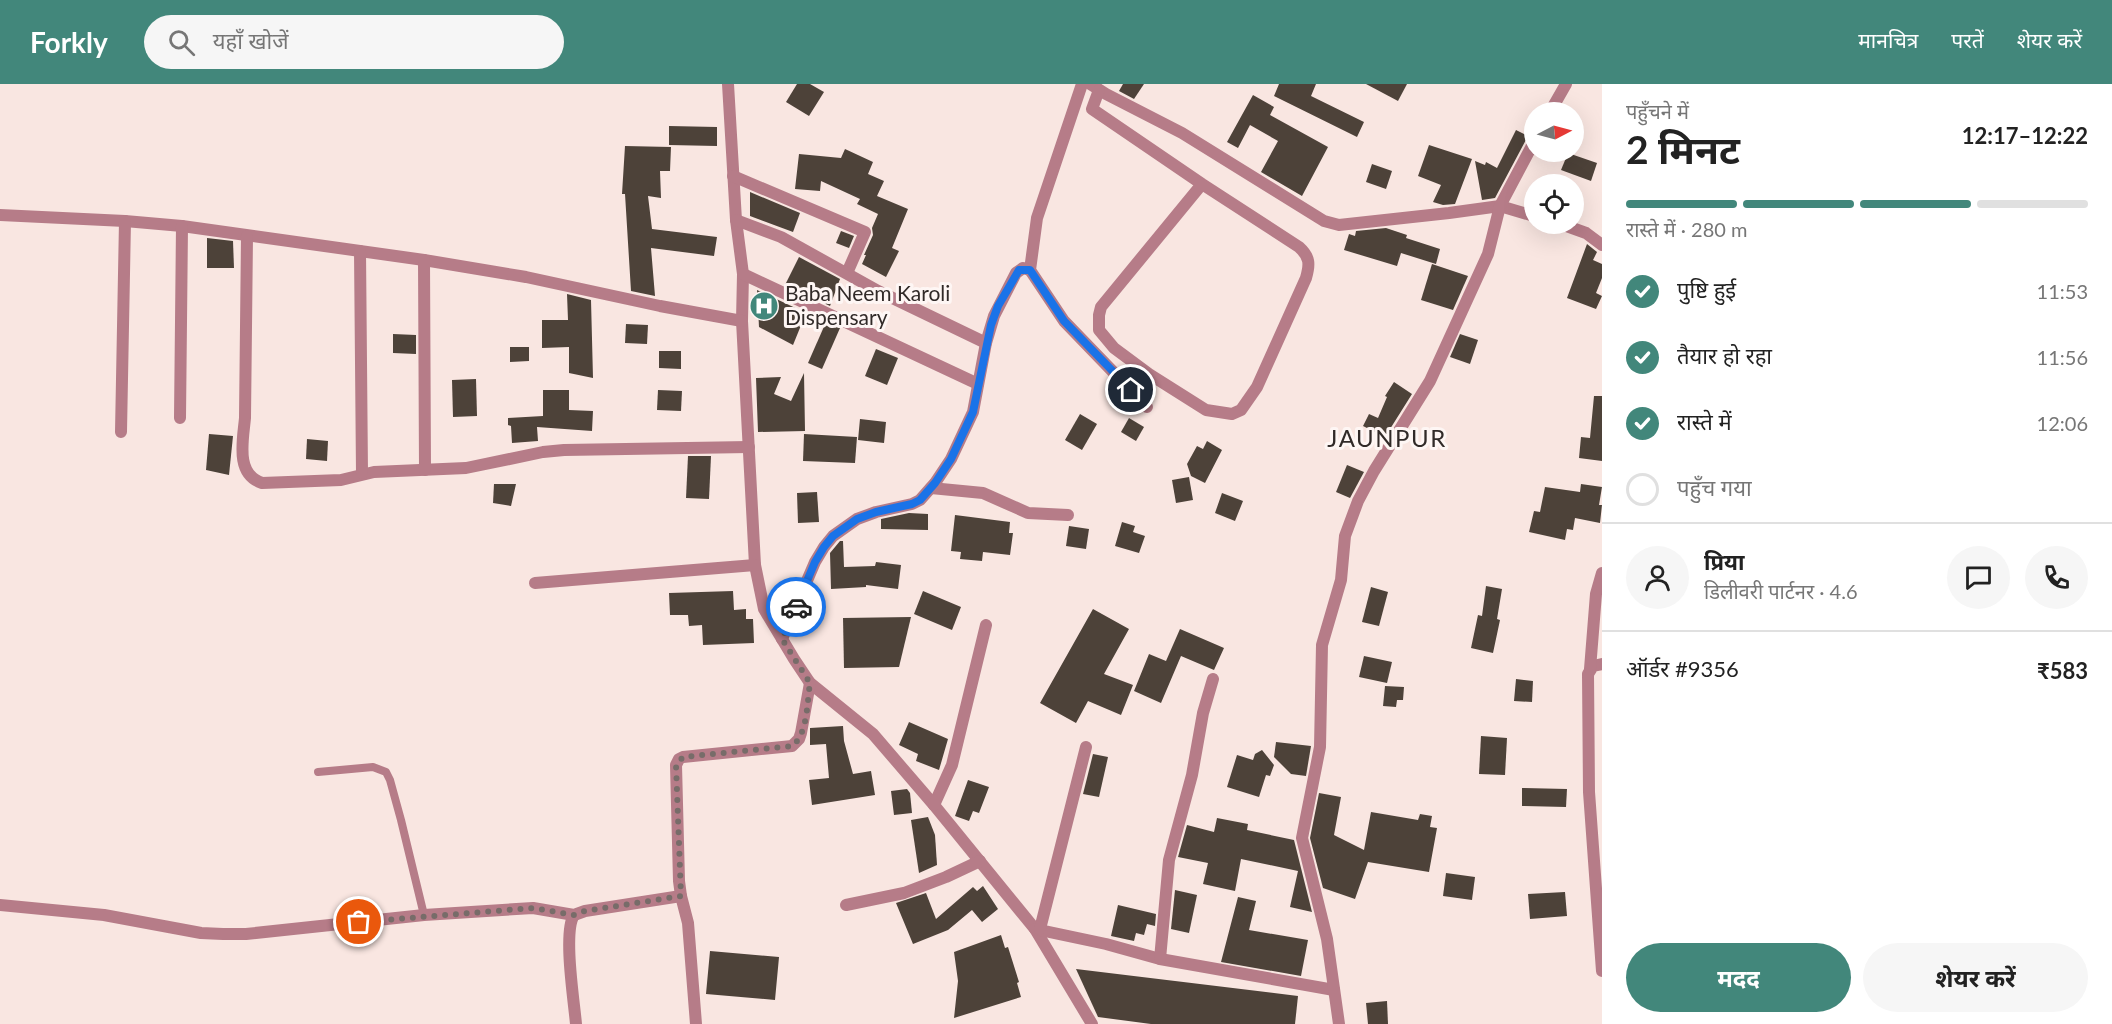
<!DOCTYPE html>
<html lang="hi">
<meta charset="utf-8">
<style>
body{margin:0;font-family:Lato,"Noto Sans Devanagari",sans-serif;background:#f6f6f6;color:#222;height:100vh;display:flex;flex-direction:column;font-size:22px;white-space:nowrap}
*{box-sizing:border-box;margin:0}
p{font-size:20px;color:#767676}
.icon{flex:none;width:33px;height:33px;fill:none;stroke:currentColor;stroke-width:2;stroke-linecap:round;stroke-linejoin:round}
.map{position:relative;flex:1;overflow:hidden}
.panel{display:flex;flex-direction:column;background:#fff;width:510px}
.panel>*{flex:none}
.needle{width:39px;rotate:84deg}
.tools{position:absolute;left:1524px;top:18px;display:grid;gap:12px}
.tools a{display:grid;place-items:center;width:60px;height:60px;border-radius:50%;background:#fff;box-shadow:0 6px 24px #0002;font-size:30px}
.pin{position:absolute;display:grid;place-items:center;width:51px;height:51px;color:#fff;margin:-26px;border:3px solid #fff;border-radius:50%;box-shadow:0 2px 6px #0007}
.courier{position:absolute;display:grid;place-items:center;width:60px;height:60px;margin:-30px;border:4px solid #1a73e8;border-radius:50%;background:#fff;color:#222;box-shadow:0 2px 8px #0007}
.summary em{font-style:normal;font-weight:700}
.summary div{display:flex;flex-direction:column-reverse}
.summary{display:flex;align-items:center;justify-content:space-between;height:102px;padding:0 24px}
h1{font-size:39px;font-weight:700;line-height:45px}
.bar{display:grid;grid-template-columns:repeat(4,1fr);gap:9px 6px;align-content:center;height:72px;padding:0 24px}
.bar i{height:8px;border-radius:4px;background:#e0e0e0}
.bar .selected{background:#42877b}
.bar p{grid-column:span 4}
.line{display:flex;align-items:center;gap:15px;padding:0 24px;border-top:2px solid #e0e0e0}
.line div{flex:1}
.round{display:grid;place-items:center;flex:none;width:63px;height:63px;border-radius:32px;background:#f6f6f6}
ol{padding:0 24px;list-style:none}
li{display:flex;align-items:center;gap:18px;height:66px}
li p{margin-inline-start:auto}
li .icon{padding:6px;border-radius:50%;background:#42877b;color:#fff;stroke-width:4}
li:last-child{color:#767676}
li i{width:33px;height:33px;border:3px solid #e0e0e0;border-radius:50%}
.action{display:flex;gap:12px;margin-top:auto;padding:12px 24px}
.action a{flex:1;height:69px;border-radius:36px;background:#42877b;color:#fff;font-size:24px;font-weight:700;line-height:69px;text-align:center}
.action a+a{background:#f6f6f6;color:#222}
header{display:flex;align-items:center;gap:36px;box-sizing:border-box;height:84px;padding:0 30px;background:#42877b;color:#fff}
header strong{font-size:28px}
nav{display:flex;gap:33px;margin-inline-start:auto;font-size:21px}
.search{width:420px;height:54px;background:#f6f6f6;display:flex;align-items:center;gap:15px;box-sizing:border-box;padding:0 21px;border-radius:33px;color:#767676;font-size:22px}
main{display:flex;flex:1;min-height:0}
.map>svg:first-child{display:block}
.building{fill:#4d4239}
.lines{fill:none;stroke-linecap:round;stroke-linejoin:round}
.service{stroke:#b67c88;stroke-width:8}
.minor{stroke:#b67c88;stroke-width:12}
.done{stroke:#776c69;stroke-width:6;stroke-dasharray:0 10.8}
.route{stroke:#1a73e8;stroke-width:8}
.labels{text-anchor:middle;stroke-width:6;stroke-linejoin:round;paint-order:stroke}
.poi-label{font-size:21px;fill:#312a28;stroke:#fef6f4;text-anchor:start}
.quarter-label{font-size:24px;letter-spacing:1.5px;fill:#312a28;stroke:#fef6f4}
</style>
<header>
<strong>Forkly</strong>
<div class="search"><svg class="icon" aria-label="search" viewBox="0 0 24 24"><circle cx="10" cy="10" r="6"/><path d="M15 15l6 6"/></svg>यहाँ खोजें</div>
<nav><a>मानचित्र</a><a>परतें</a><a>शेयर करें</a></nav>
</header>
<main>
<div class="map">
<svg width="1602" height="940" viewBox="0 0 1602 940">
<rect width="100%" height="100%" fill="#f9e6e1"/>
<g class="building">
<polygon points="797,0 810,0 824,8 809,32 786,18"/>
<polygon points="1123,0 1144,0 1134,15 1119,7"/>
<polygon points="1279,0 1316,0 1311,12 1364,38 1357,53 1274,12"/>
<polygon points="1366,0 1407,0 1398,17"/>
<polygon points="1253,11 1274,23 1270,31 1328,63 1302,112 1261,88 1278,57 1250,41 1238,64 1227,58"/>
<polygon points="669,42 717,43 717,62 669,61"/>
<polygon points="1516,46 1528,52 1495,114 1482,116 1475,77 1485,81 1486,78 1497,84"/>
<polygon points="1429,61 1472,75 1455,120 1443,121 1433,118 1441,101 1418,92"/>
<polygon points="625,62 671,63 670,87 660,87 661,114 648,112 652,145 717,153 714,172 651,164 655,212 631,207 625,110 622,110"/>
<polygon points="845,65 873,78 868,90 884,97 877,112 908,125 892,164 899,167 886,193 862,180 866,171 864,171 873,151 872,144 878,130 857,120 860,115 821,97 820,107 795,105 799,70 841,74"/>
<polygon points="1568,69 1597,79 1591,97 1561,86"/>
<polygon points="1372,80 1392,87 1386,105 1366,98"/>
<polygon points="750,108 800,129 793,148 750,132"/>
<polygon points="1386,144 1407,151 1406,154 1440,165 1436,180 1401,169 1397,182 1344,166 1349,150 1355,152 1356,147"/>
<polygon points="841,147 854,152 849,164 836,159"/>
<polygon points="207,154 233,157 234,184 207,184"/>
<polygon points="1587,160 1597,168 1593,176 1602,180 1602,194 1596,209 1602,212 1596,225 1567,214"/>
<polygon points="799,173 840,195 830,222 785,201"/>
<polygon points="1432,180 1468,192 1453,226 1421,216"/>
<polygon points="757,206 806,229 793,261 759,243"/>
<polygon points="567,210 591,216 593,294 569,289 569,263 542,264 542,236 568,236"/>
<polygon points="826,238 840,244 822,285 808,279"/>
<polygon points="626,240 648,241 647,260 625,259"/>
<polygon points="393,250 416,251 416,270 393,269"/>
<polygon points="1460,250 1478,256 1470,280 1450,273"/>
<polygon points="510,263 529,263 529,277 510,278"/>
<polygon points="876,265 898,274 887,301 865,292"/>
<polygon points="659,267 681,267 681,285 659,284"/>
<polygon points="804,289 805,347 758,348 756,294 781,293 774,310 791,317"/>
<polygon points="476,295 477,332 453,333 452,296"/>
<polygon points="1394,298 1412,310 1385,353 1363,342 1369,330 1378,334 1387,313 1385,312"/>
<polygon points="543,306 569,306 569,326 593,327 592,347 537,343 538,357 512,359 511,342 508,341 508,334 543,332"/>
<polygon points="658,306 682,307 681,327 657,326"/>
<polygon points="1594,312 1602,312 1602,377 1579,374 1581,353 1590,354"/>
<polygon points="1080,330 1097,340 1082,366 1065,356"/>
<polygon points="1129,334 1144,343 1136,357 1121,348"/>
<polygon points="860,335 886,338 884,359 858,356"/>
<polygon points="209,350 233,352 229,391 206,386"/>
<polygon points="804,350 857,353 855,379 803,377"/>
<polygon points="307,355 328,357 327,377 306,375"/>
<polygon points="1207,357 1222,366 1205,399 1191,392 1187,380 1197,362 1203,365"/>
<polygon points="688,372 711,372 709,415 686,414"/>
<polygon points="1347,381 1364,388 1350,414 1336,408"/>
<polygon points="1189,393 1193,416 1176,419 1172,396"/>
<polygon points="494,400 516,400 511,422 493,419"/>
<polygon points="1581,400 1602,403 1599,421 1602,421 1600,439 1575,434 1573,446 1567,445 1565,456 1529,448 1534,427 1540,428 1545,403 1580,408"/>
<polygon points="817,408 819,438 798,439 797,409"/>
<polygon points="1222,409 1243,417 1235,437 1215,429"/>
<polygon points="909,429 928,430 928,446 881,445 881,435"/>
<polygon points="955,431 1010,438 1009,449 1013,449 1010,471 983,468 982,477 960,475 961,468 951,467"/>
<polygon points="1122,438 1135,442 1133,448 1145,452 1139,469 1115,462"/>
<polygon points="1069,442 1089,445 1086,465 1066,462"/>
<polygon points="840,457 843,457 844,483 875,482 876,478 901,481 898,505 866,501 866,503 831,505 830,469"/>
<polygon points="1486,502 1502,505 1497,535 1500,536 1493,569 1471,564 1478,531 1482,532"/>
<polygon points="1371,503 1388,508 1379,542 1362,538"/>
<polygon points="733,507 734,526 746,525 746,535 753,535 754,559 703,561 702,541 689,542 688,531 670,531 669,509"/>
<polygon points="923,507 961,523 952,546 914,530"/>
<polygon points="1093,525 1129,545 1104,590 1133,601 1121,631 1088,617 1076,639 1040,619"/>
<polygon points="911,533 899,583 844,584 843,534"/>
<polygon points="1180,545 1224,564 1214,586 1181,572 1161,619 1134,607 1149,570 1166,577"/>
<polygon points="1364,572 1392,578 1387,599 1359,593"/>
<polygon points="1516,595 1533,597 1532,618 1514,617"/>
<polygon points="1385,602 1404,603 1403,616 1397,616 1396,623 1383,622"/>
<polygon points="909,638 948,655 939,686 916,677 918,670 899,661"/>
<polygon points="843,642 844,657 853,690 871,687 875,711 812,721 809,696 829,694 826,660 810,661 810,644"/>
<polygon points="1481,652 1507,654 1505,691 1479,690"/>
<polygon points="1276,658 1311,662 1306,692 1291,690 1274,673"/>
<polygon points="1262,666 1274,681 1270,692 1266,691 1259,713 1227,703 1237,671 1253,676 1255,670"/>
<polygon points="1093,670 1108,673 1099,713 1083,710"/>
<polygon points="968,696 989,703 979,729 973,727 969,737 955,732"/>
<polygon points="1522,704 1567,705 1566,723 1522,722"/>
<polygon points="907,705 910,709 912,729 894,731 891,707"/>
<polygon points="1319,709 1341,713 1334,751 1364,766 1371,728 1418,736 1420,730 1432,732 1430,743 1437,744 1429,788 1368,778 1355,815 1323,804 1310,754"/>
<polygon points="928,733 935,751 937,781 919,789 911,736"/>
<polygon points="1217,734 1248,740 1247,746 1294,756 1312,828 1290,823 1298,787 1241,775 1235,807 1203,800 1208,779 1178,773 1187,741 1214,748"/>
<polygon points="1446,789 1475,793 1472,816 1443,812"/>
<polygon points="983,802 998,825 982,838 972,826 948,846 913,860 896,819 926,809 936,835 973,803 977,807"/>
<polygon points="1175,806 1197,811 1189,849 1171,845"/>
<polygon points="1565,808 1567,832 1530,835 1528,810"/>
<polygon points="1238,813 1256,817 1249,846 1308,856 1301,892 1221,878"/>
<polygon points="1118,821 1156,830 1155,842 1147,840 1144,851 1136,849 1134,857 1111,852"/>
<polygon points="1001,851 1005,864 1008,863 1019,898 1017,899 1021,913 954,934 958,897 954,868"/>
<polygon points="710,867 779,873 775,916 706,910"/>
<polygon points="1076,885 1298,912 1295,940 1151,940 1098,933"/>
<polygon points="1387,917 1388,940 1368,940 1366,919"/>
</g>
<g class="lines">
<polyline class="service" points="318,688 373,683 386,688 390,696 401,736 424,831"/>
<g class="minor">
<polyline points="728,0 736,136 743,190 742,237 755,481 764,525 794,575 810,599 873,650 934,721 1035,845 1092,940"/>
<polyline points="1082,0 1037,134 1030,186 1064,237 1147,323"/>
<polyline points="1090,0 1106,10 1182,49 1324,137 1339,141 1449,129 1500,122 1534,132"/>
<path d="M1099 6 1092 25 1202 100 1299 163C1310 173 1310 180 1306 194L1257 303 1241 326 1232 330 1206 326 1149 290 1114 264 1099 246V231L1101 223 1202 100"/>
<polyline points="1550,28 1566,0"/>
<polyline points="733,92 865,148 847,189"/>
<polyline points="0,131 125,137 182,142 424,176 526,193 660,222 742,237"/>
<polyline points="736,136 781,153 878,207 986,259"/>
<polyline points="1561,140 1586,149 1602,161"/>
<path d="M247 152 245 334C243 356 235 390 262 399L341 396 374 388 466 384 543 368 564 366 749 363"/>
<polyline points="360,167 362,389"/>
<polyline points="424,176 425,386"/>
<polyline points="743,190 978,300"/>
<polyline points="180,334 182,142"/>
<polyline points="121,348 125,137"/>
<polyline points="931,404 983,409 1028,429 1068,431"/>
<polyline points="535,499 755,481"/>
<polyline points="782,555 815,478 824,463 833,452 857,435 876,428 912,420 920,416 935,399 951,375 973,328 986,259 994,232 1016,189 1023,184 1030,186"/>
<polyline points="1602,580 1593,582 1588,590 1589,708 1602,887"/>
<polyline points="1590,585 1596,510 1602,489"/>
<polyline points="934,721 952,681 986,541"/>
<polyline points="681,812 688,839 696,940"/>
<polyline points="0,821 104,831 201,849 223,850 246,850 424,831 533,824 574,831 585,827 681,812 679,797 676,681 679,675 683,673 792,662 799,655 801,649 810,599"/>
<polyline points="846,821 904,809 946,793 980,777"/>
<path d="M574 831C563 848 574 917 576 940"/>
<polyline points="1035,845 1106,860 1160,875 1334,906"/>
<polyline points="1040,845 1086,663"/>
<polyline points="1160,875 1169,776 1192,691 1203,629 1213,595"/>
<polyline points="1339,940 1327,855 1302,754 1320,663 1322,561 1341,496 1345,452 1358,417 1374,387 1430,297 1488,170 1500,122 1534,58"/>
</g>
</g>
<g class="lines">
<path class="done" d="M359 838 533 824 574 831 585 827 681 812 676 681 683 673 792 662C808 650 807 618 810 599L782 555 796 523"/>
<polyline class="route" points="796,523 815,478 824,463 833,452 857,435 876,428 912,420 920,416 935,399 951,375 973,328 991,241 998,222 1019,186 1030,186 1064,237 1131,306"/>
</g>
<defs>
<g id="hospital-disc" transform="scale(1.5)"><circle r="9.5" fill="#42877b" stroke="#fef6f4"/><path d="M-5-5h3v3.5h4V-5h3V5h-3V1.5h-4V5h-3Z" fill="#fff"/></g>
</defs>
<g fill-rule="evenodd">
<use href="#hospital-disc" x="764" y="222"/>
</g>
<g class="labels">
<g class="poi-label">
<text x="785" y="217">Baba Neem Karoli<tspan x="785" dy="24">Dispensary</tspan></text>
</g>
<g class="quarter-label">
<text x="1387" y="363">JAUNPUR</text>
</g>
</g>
</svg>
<div class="tools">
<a><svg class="needle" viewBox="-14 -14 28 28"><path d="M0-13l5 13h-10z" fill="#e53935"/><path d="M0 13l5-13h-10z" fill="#767676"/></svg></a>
<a><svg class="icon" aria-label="locate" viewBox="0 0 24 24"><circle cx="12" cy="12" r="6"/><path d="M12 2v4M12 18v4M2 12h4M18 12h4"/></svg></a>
</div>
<div class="pin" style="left:359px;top:838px;background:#ea580c"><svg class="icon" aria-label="bag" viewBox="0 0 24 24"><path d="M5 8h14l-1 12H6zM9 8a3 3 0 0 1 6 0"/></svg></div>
<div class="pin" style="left:1131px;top:306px;background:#1f2937"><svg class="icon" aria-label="home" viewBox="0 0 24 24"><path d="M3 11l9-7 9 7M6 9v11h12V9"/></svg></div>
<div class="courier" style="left:796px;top:523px"><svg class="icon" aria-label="car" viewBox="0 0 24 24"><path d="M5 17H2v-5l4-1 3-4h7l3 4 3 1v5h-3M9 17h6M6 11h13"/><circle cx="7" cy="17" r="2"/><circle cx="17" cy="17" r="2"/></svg></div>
</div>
<section class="panel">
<div class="summary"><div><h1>2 मिनट</h1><p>पहुँचने में</p></div><em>12:17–12:22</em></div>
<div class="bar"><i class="selected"></i><i class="selected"></i><i class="selected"></i><i></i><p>रास्ते में · 280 m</p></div>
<ol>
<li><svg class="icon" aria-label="check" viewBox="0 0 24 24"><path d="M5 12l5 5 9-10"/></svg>पुष्टि हुई<p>11:53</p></li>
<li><svg class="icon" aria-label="check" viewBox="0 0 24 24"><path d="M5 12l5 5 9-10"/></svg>तैयार हो रहा<p>11:56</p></li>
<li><svg class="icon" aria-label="check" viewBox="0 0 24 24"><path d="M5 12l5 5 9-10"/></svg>रास्ते में<p>12:06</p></li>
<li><i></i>पहुँच गया</li>
</ol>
<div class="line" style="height:108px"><a class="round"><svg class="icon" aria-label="person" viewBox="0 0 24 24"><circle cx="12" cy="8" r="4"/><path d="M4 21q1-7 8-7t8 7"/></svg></a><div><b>प्रिया</b><p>डिलीवरी पार्टनर · 4.6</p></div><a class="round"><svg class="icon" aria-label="chat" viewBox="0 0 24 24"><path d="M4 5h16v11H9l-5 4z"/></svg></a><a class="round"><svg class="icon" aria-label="phone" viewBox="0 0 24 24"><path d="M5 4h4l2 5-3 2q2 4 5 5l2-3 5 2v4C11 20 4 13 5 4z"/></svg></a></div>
<div class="line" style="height:78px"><div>ऑर्डर #9356</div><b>₹583</b></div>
<div class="action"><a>मदद</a><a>शेयर करें</a></div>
</section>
</main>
